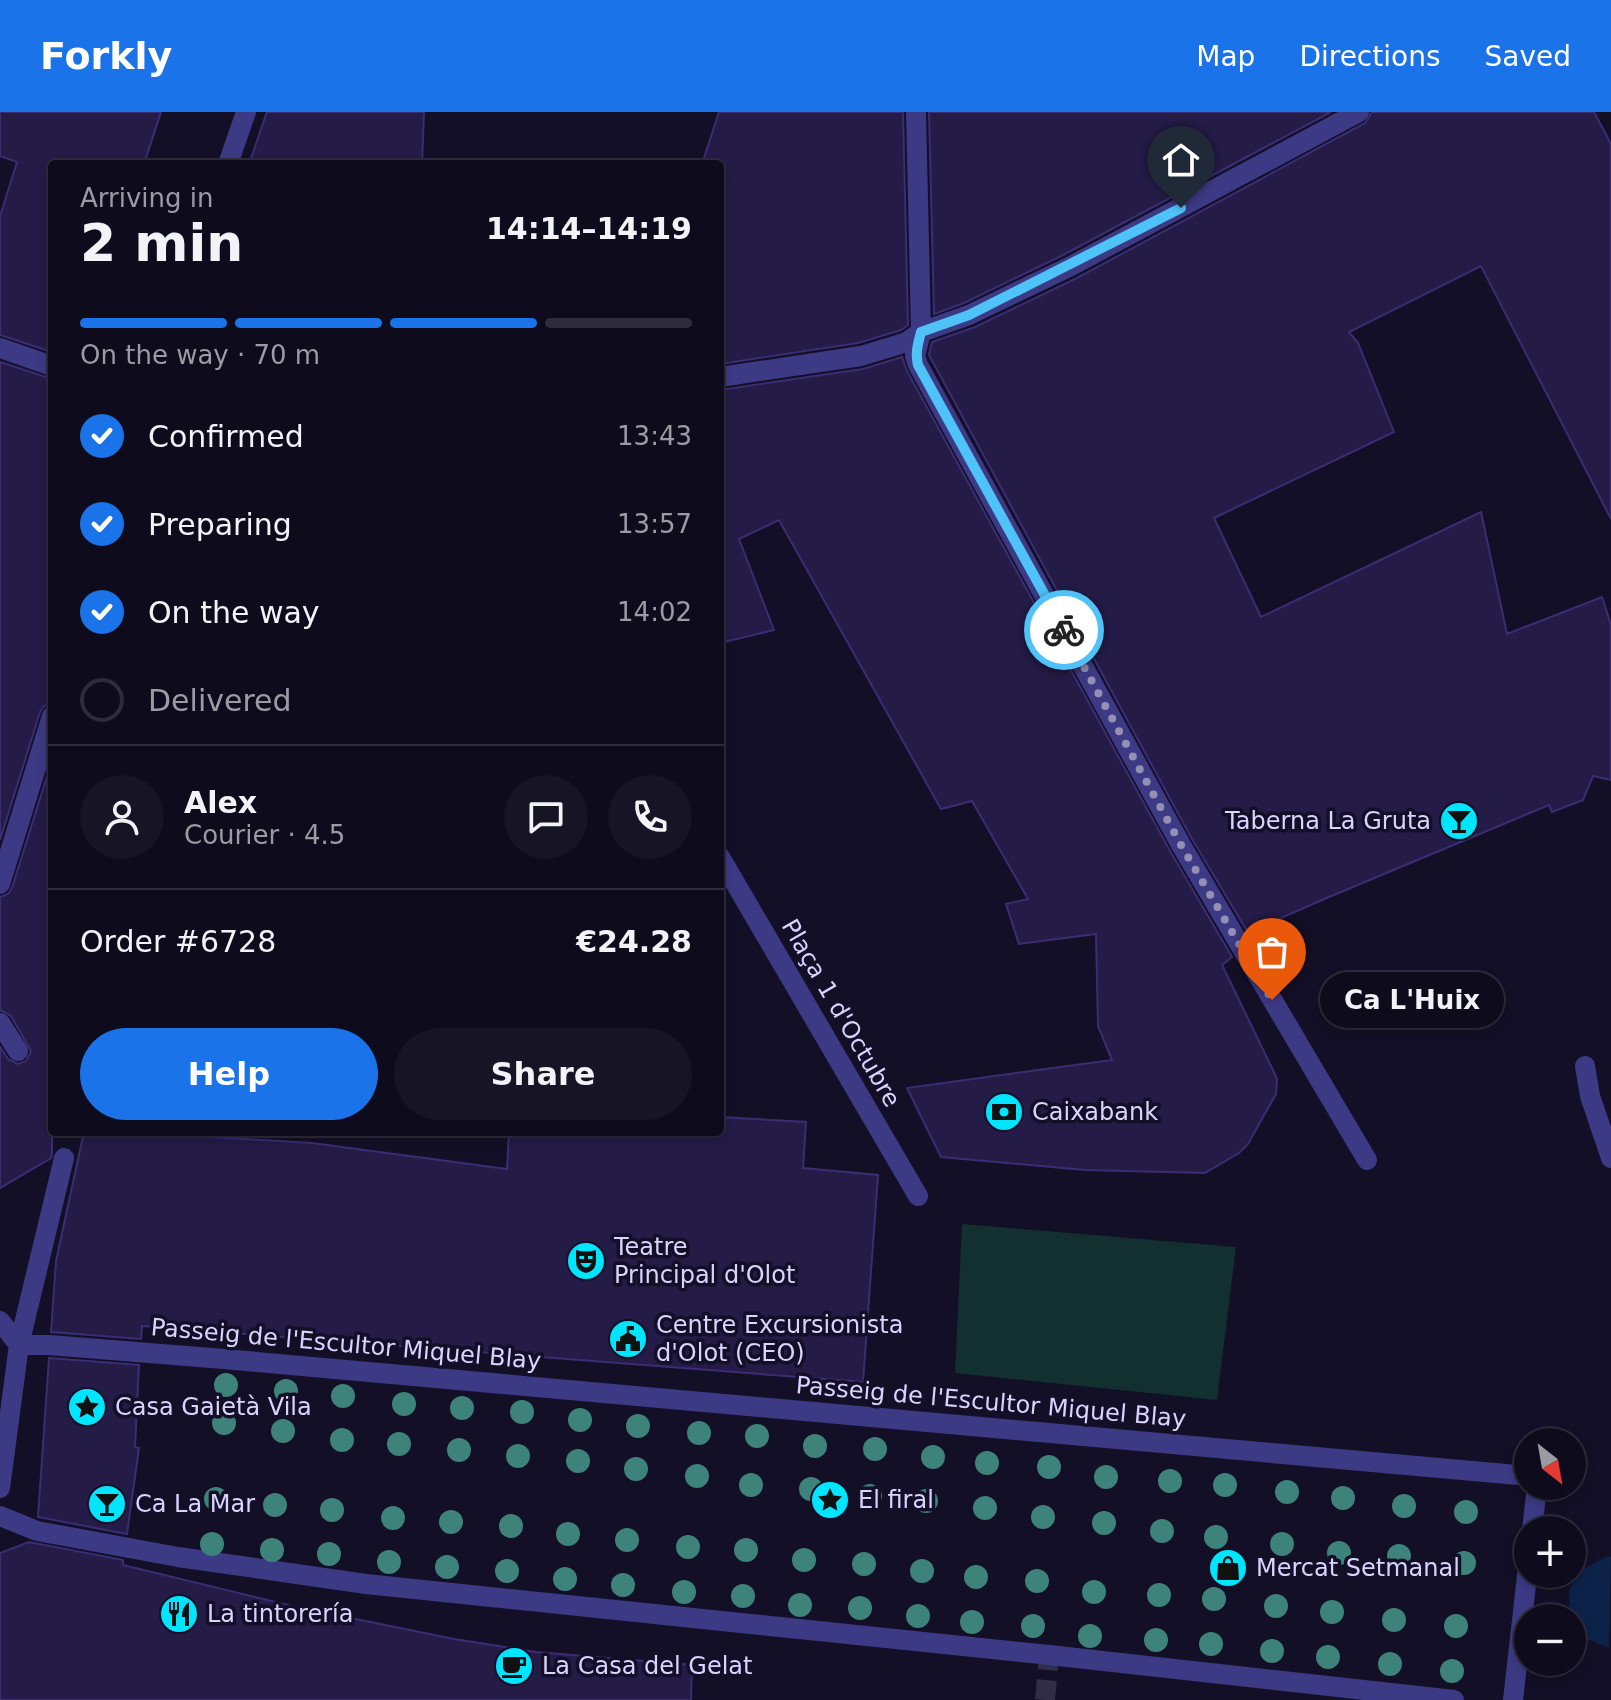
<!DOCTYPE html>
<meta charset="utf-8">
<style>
body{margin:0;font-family:"DejaVu Sans",sans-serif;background:#171425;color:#f1f3f6;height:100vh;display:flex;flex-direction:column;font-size:30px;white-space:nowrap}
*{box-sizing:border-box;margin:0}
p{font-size:26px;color:#9b9ba3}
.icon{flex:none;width:44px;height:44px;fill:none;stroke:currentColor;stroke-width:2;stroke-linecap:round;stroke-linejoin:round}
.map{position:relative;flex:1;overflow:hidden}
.side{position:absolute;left:48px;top:48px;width:676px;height:976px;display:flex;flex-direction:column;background:#0e0b1c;border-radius:8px;box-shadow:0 4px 12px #0003,0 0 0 2px #2e2b3b}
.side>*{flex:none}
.needle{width:52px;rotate:149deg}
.controls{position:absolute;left:1514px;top:1316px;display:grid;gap:16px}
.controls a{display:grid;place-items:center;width:72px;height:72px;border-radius:50%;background:#0e0b1c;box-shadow:0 4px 12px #0003,0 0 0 2px #2e2b3b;font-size:40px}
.pin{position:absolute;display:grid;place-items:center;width:68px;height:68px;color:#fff;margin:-82px -34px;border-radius:50% 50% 50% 0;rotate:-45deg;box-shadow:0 0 8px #0007}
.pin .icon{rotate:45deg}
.courier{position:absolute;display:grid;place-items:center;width:80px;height:80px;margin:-40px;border:6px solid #4fc3f7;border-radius:50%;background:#fff;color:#222;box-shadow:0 2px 10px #0007}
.bubble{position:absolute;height:56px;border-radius:28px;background:#0e0b1c;box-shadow:0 4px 12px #0003,0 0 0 2px #2e2b3b;font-size:26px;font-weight:700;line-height:56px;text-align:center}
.headline em{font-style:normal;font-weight:700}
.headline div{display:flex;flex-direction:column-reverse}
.headline{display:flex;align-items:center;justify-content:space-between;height:136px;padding:0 32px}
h1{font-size:52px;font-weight:700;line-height:60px}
.bar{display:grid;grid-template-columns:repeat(4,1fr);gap:12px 8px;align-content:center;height:96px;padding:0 32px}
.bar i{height:10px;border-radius:6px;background:#2e2b3b}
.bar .on{background:#1a73e8}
.bar p{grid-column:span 4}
.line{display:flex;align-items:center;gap:20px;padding:0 32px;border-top:2px solid #2e2b3b}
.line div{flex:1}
.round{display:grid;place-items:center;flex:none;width:84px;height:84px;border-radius:42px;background:#171425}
ol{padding:0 32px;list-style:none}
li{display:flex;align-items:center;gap:24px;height:88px}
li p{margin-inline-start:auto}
li .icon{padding:8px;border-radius:50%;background:#1a73e8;color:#fff;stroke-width:4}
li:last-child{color:#9b9ba3}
li i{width:44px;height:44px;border:4px solid #2e2b3b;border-radius:50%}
.cta{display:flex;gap:16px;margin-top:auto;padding:16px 32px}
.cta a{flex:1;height:92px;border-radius:48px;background:#1a73e8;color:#fff;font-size:32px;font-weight:700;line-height:92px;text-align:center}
.cta a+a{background:#171425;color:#f1f3f6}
header{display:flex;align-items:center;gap:48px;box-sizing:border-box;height:112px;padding:0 40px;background:#1a73e8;color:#fff}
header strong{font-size:38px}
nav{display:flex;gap:44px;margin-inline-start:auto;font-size:28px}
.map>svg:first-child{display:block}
.green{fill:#12302f}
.water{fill:#0c2248}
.building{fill:#241b47;stroke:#3b2d73;stroke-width:2}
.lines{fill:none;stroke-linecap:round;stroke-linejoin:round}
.minor-tunnel{stroke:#312d47;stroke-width:20;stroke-dasharray:20 10;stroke-linecap:butt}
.minor{stroke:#3d3a85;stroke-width:20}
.tree{fill:#3d827b}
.done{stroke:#948fb3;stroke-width:8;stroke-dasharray:0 14.4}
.route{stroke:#4fc3f7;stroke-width:10}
.labels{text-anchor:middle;stroke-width:7;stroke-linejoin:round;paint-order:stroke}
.poi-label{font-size:24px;fill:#d9d4ff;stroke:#130f26;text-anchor:start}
.street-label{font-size:24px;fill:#d9d4ff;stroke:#130f26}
</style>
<header>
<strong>Forkly</strong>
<nav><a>Map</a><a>Directions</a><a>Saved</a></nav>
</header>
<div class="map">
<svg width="1611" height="1588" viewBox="0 0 1611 1588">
<rect width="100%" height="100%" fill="#130f26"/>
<polygon class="green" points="962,1112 1236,1135 1217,1288 955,1261"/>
<polygon class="water" points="1606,1445 1611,1445 1609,1536 1585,1526 1570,1505 1569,1478 1583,1457"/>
<g class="building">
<polygon points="0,0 161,0 144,52 52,52 52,240 0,223 0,104 17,50 0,44"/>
<polygon points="267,0 424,0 422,52 249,52"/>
<polygon points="719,0 903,0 908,213 901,218 858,231 720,252 720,52 702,52"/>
<polygon points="929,0 1331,0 1065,142 964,191 934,202"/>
<polygon points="1372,0 1594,0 1611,32 1611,407 1481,154 1349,220 1358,231 1394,320 1214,406 1261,505 1481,400 1507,522 1602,485 1611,513 1611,668 1593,664 1583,688 1552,700 1549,693 1329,785 1283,805 1253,829 1192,727 929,243 932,230 975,215 1077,166 1365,11"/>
<polygon points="902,245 907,259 1170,739 1232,845 1222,853 1273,958 1277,967 1276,982 1248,1032 1239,1041 1205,1061 1085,1058 941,1045 907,976 1112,948 1098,914 1096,822 1019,832 1006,792 1028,787 972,689 941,697 779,408 739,427 774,518 720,531 720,278 863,257"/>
<polygon points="0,250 52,267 52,591 44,594 40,600 0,728"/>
<polygon points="52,648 52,1042 51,1046 0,1076 0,935 8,947 18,952 26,949 31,939 11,904 0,898 0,785 8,782 12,776"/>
<polygon points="720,1005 806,1010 803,1056 878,1063 863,1270 142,1214 141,1227 51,1220 56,1149 84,1020 193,1020 195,1024 312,1031 507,1057 509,1020 720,1020"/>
<polygon points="49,1246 139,1253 135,1335 139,1336 127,1422 38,1405"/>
<polygon points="29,1430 123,1448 123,1453 292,1494 454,1527 536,1540 692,1553 691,1588 0,1588 0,1441"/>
</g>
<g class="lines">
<polyline class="minor-tunnel" points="1045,1588 1049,1543"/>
<g class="minor">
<polyline points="916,0 921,220 915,244 918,253 1181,733 1367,1048"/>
<polyline points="228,52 246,0"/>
<polyline points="0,236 52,254"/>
<polyline points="720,265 861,244 907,230 921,220 969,203 1071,154 1359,0"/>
<polyline points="720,745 918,1084"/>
<polyline points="0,772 52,604"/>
<polyline points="0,911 18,939"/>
<polyline points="1585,954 1590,984 1611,1046"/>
<polyline points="0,1209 19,1233"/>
<polyline points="19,1233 49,1233 224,1247 1528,1364"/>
<polyline points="0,1376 19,1233 64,1046"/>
<polyline points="0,1404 37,1419 178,1445 366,1472 1049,1543 1454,1588"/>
<polyline points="1532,1418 1537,1374"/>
<polyline points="1513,1588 1528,1455"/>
</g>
</g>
<g class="tree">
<circle cx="226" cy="1273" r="12"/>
<circle cx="286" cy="1279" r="12"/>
<circle cx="343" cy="1284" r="12"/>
<circle cx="404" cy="1292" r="12"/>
<circle cx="462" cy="1296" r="12"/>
<circle cx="522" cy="1300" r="12"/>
<circle cx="580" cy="1308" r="12"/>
<circle cx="224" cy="1311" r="12"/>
<circle cx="638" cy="1314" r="12"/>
<circle cx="283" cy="1319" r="12"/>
<circle cx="699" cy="1321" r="12"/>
<circle cx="757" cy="1324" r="12"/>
<circle cx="342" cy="1328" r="12"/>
<circle cx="399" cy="1332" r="12"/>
<circle cx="815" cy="1334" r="12"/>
<circle cx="875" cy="1337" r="12"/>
<circle cx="459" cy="1338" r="12"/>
<circle cx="518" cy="1344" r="12"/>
<circle cx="933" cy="1345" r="12"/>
<circle cx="578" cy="1349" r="12"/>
<circle cx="987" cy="1351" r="12"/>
<circle cx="1049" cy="1355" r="12"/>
<circle cx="636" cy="1357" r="12"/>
<circle cx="697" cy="1364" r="12"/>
<circle cx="1106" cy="1365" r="12"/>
<circle cx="1170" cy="1369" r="12"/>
<circle cx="751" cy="1373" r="12"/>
<circle cx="1225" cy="1373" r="12"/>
<circle cx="811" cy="1377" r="12"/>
<circle cx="1287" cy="1380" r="12"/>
<circle cx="870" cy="1384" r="12"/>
<circle cx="1343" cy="1386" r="12"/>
<circle cx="216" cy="1387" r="12"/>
<circle cx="926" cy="1389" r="12"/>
<circle cx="275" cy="1393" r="12"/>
<circle cx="1404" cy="1394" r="12"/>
<circle cx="985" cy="1396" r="12"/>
<circle cx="332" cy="1398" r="12"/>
<circle cx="1466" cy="1400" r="12"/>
<circle cx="1043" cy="1405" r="12"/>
<circle cx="393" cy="1406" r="12"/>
<circle cx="451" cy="1410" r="12"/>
<circle cx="1104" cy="1411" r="12"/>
<circle cx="511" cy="1414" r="12"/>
<circle cx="1162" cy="1419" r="12"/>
<circle cx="568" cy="1422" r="12"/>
<circle cx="1216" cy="1425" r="12"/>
<circle cx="627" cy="1428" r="12"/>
<circle cx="212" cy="1432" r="12"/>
<circle cx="1282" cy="1432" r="12"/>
<circle cx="688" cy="1435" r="12"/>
<circle cx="272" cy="1438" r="12"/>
<circle cx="746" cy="1438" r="12"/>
<circle cx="1339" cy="1441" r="12"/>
<circle cx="329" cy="1442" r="12"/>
<circle cx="1399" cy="1444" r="12"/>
<circle cx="804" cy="1448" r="12"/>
<circle cx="389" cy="1450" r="12"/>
<circle cx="1464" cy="1451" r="12"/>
<circle cx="864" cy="1452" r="12"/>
<circle cx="447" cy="1455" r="12"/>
<circle cx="507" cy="1459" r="12"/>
<circle cx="922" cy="1459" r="12"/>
<circle cx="976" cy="1465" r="12"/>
<circle cx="565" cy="1467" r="12"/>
<circle cx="1037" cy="1469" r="12"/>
<circle cx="623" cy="1473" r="12"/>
<circle cx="684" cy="1480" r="12"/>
<circle cx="1094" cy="1480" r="12"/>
<circle cx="1159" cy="1483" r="12"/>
<circle cx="743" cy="1484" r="12"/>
<circle cx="1214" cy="1487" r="12"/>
<circle cx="800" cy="1493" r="12"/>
<circle cx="1276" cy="1494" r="12"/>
<circle cx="860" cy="1496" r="12"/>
<circle cx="1332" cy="1500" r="12"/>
<circle cx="918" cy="1504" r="12"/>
<circle cx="1394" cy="1508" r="12"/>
<circle cx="972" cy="1510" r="12"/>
<circle cx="1033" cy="1514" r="12"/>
<circle cx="1456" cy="1514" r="12"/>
<circle cx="1090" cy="1524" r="12"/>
<circle cx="1156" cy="1528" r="12"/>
<circle cx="1211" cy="1532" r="12"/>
<circle cx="1272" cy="1539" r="12"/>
<circle cx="1328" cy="1545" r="12"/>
<circle cx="1390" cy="1552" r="12"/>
<circle cx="1452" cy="1559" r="12"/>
</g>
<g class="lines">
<polyline class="done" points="1064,518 1181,733 1272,888"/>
<path class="route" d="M1064 518 918 253C915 241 918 232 921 220L969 203 1181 96"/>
</g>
<defs>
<g id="bar-disc" transform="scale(2)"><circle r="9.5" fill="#00e5ff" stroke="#130f26"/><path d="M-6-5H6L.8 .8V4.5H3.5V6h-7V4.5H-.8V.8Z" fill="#111"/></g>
<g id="bank-disc" transform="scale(2)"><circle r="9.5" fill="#00e5ff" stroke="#130f26"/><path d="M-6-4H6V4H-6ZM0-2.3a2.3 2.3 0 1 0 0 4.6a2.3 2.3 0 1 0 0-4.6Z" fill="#111"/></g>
<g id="theatre-disc" transform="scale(2)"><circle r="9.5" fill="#00e5ff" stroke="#130f26"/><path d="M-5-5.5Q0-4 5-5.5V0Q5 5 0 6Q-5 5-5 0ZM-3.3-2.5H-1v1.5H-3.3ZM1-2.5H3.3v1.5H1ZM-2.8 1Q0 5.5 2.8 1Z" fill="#111"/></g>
<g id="civic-disc" transform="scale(2)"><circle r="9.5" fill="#00e5ff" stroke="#130f26"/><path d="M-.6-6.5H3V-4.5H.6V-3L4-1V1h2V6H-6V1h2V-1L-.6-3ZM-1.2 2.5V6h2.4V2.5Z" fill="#111"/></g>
<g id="sight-disc" transform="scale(2)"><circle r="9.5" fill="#00e5ff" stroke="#130f26"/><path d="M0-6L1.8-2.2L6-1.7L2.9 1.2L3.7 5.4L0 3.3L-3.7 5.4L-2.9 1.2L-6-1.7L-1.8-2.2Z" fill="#111"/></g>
<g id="shop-disc" transform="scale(2)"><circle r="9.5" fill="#00e5ff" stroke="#130f26"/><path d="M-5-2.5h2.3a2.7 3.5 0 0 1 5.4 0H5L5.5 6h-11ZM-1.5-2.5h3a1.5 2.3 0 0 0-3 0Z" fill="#111"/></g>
<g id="restaurant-disc" transform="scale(2)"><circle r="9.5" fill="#00e5ff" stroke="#130f26"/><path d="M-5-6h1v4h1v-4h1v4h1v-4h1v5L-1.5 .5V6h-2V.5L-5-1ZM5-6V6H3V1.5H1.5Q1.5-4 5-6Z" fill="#111"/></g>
<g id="cafe-disc" transform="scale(2)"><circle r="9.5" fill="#00e5ff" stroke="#130f26"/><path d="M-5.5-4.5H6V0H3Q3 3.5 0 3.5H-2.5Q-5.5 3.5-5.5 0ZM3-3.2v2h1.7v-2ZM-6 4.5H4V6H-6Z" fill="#111"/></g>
</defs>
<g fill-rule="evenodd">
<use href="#bar-disc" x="1459" y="709"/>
<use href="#bank-disc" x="1004" y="1000"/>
<use href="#theatre-disc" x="586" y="1149"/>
<use href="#civic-disc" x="628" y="1227"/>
<use href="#sight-disc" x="87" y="1295"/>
<use href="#sight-disc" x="830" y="1388"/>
<use href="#bar-disc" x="107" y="1392"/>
<use href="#shop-disc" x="1228" y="1456"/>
<use href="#restaurant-disc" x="179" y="1502"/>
<use href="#cafe-disc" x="514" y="1554"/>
</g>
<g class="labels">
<g class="poi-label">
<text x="1431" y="717" text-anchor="end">Taberna La Gruta</text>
<text x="1032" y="1008">Caixabank</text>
<text x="614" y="1143">Teatre<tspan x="614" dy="28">Principal d'Olot</tspan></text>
<text x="656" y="1221">Centre Excursionista<tspan x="656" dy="28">d'Olot (CEO)</tspan></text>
<text x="115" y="1303">Casa Gaietà Vila</text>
<text x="858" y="1396">El firal</text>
<text x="135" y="1400">Ca La Mar</text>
<text x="1256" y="1464">Mercat Setmanal</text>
<text x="207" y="1510">La tintorería</text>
<text x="542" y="1562">La Casa del Gelat</text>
</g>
<g class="street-label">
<text transform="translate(841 901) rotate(60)" y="8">Plaça 1 d'Octubre</text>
<text transform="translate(346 1232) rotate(5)" y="8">Passeig de l'Escultor Miquel Blay</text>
<text transform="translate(991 1290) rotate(5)" y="8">Passeig de l'Escultor Miquel Blay</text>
</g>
</g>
</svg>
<div class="controls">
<a><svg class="needle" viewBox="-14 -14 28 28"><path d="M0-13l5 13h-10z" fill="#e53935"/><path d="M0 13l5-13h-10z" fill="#9b9ba3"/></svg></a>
<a>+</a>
<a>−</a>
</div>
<div class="pin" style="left:1272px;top:888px;background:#ea580c"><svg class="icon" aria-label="bag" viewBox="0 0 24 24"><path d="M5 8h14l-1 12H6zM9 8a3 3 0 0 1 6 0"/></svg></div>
<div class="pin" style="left:1181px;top:96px;background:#1f2937"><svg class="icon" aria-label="home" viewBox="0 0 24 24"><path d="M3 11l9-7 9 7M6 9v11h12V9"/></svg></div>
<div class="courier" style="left:1064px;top:518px"><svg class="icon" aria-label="bike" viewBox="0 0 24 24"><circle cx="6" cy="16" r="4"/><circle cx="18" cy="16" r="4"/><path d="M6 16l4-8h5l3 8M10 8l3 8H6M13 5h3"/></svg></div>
<div class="bubble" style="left:1320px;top:860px;width:184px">Ca L'Huix</div>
<section class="side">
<div class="headline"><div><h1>2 min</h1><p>Arriving in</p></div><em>14:14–14:19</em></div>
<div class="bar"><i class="on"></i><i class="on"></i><i class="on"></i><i></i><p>On the way · 70 m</p></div>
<ol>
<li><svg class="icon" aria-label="check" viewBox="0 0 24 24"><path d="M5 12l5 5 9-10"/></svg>Confirmed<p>13:43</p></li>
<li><svg class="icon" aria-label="check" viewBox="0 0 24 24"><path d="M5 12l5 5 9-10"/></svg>Preparing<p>13:57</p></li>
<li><svg class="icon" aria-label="check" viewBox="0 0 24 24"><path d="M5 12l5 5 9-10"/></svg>On the way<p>14:02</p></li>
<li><i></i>Delivered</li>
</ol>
<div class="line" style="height:144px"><a class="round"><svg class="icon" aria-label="person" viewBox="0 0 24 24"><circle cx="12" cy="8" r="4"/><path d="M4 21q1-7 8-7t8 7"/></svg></a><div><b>Alex</b><p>Courier · 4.5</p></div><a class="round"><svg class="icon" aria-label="chat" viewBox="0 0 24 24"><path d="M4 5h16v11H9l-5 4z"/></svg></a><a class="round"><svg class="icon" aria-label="phone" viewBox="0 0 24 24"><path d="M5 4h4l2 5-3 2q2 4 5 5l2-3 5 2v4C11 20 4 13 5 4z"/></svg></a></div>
<div class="line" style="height:104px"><div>Order #6728</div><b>€24.28</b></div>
<div class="cta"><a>Help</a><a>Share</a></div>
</section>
</div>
